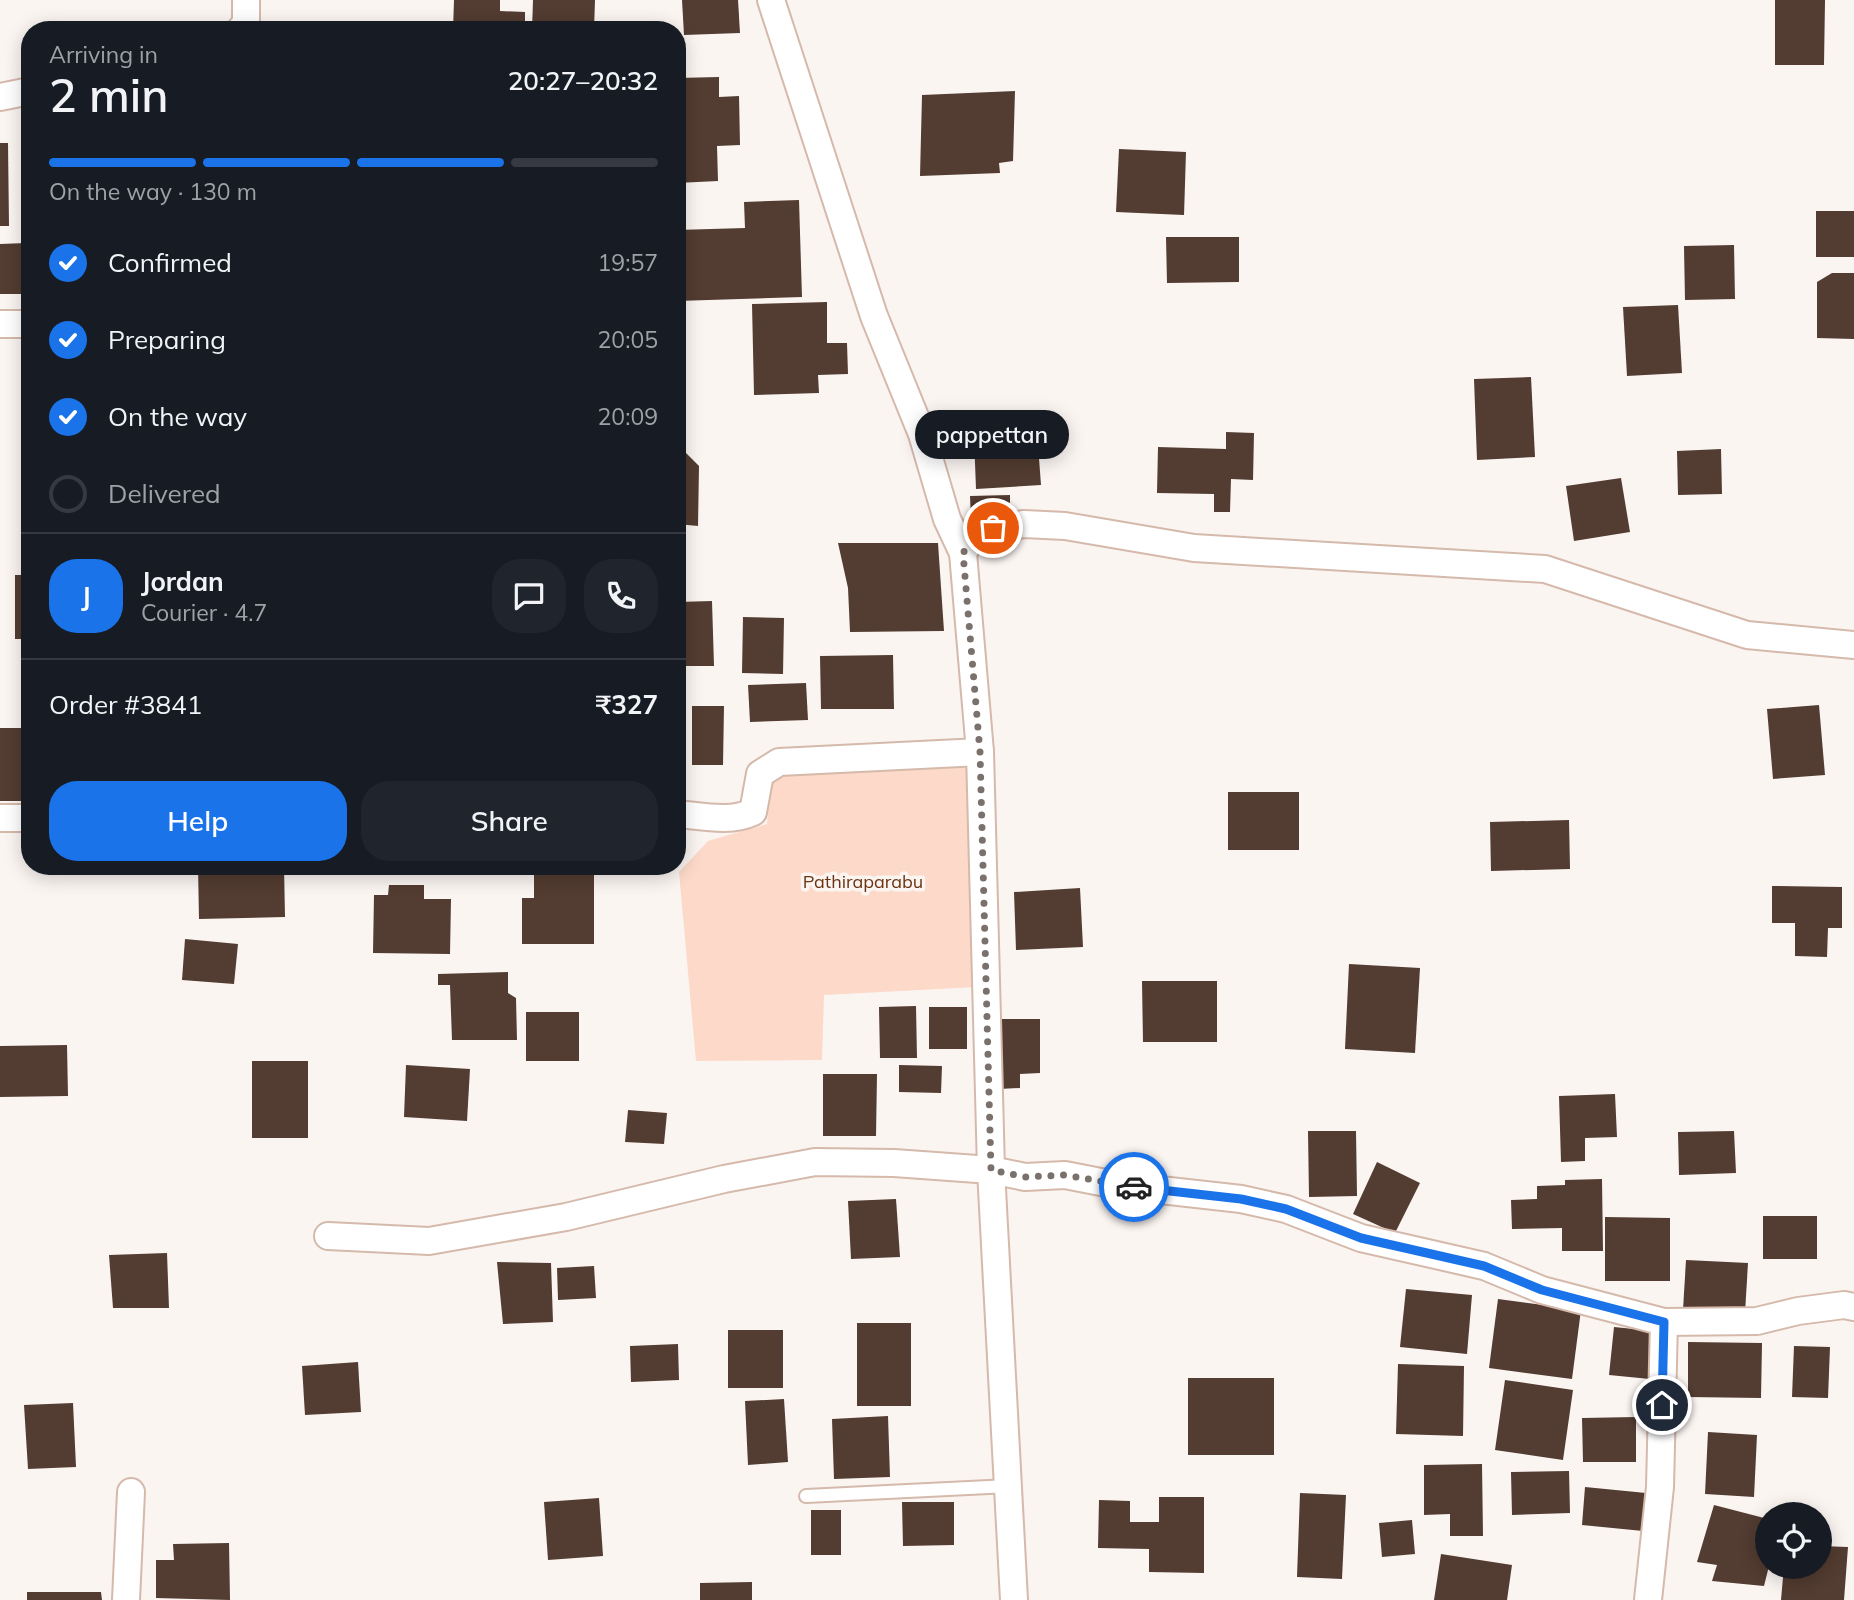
<!DOCTYPE html>
<meta charset="utf-8">
<style>
body{margin:0;font-family:Mulish,sans-serif;background:#20242c;color:#f1f3f6;height:100vh;display:flex;flex-direction:column;font-size:26px;white-space:nowrap}
*{box-sizing:border-box;margin:0}
p{font-size:23px;color:#9ea1a6}
.icon{flex:none;width:38px;height:38px;fill:none;stroke:currentColor;stroke-width:2;stroke-linecap:round;stroke-linejoin:round}
.map{position:relative;flex:1;overflow:hidden}
.sheet{position:absolute;left:21px;top:21px;width:665px;height:854px;display:flex;flex-direction:column;background:#171b24;border-radius:28px;box-shadow:0 4px 18px #0003}
.sheet>*{flex:none}
.tools{position:absolute;left:1755px;top:1502px;display:grid;gap:14px}
.tools a{display:grid;place-items:center;width:77px;height:77px;border-radius:50%;background:#171b24;box-shadow:0 4px 18px #0003;font-size:35px}
.pin{position:absolute;display:grid;place-items:center;width:60px;height:60px;color:#fff;margin:-30px;border:4px solid #fff;border-radius:50%;box-shadow:0 2px 7px #0007}
.courier{position:absolute;display:grid;place-items:center;width:70px;height:70px;margin:-35px;border:5px solid #1a73e8;border-radius:50%;background:#fff;color:#222;box-shadow:0 2px 9px #0007}
.bubble{position:absolute;height:49px;border-radius:24px;background:#171b24;box-shadow:0 4px 18px #0003;font-size:23px;font-weight:600;line-height:49px;text-align:center}
.overview em{font-style:normal;font-weight:600}
.overview div{display:flex;flex-direction:column-reverse}
.overview{display:flex;align-items:center;justify-content:space-between;height:119px;padding:0 28px}
h1{font-size:46px;font-weight:600;line-height:52px}
.bar{display:grid;grid-template-columns:repeat(4,1fr);gap:10px 7px;align-content:center;height:84px;padding:0 28px}
.bar i{height:9px;border-radius:5px;background:#363941}
.bar .active{background:#1a73e8}
.bar p{grid-column:span 4}
.line{display:flex;align-items:center;gap:18px;padding:0 28px;border-top:2px solid #363941}
.line div{flex:1}
.round{display:grid;place-items:center;flex:none;width:74px;height:74px;border-radius:28px;background:#20242c}
ol{padding:0 28px;list-style:none}
li{display:flex;align-items:center;gap:21px;height:77px}
li p{margin-inline-start:auto}
li .icon{padding:7px;border-radius:50%;background:#1a73e8;color:#fff;stroke-width:4}
li:last-child{color:#9ea1a6}
li i{width:38px;height:38px;border:4px solid #363941;border-radius:50%}
.button{display:flex;gap:14px;margin-top:auto;padding:14px 28px}
.button a{flex:1;height:80px;border-radius:28px;background:#1a73e8;color:#fff;font-size:28px;font-weight:600;line-height:80px;text-align:center}
.button a+a{background:#20242c;color:#f1f3f6}
.map>svg:first-child{display:block}
.green{fill:#fcd9c8}
.building{fill:#533c31}
.lines{fill:none;stroke-linecap:round;stroke-linejoin:round}
.service-casing{stroke:#d5b9ab;stroke-width:16}
.minor-casing{stroke:#d5b9ab;stroke-width:30}
.service{stroke:#fff;stroke-width:12}
.minor{stroke:#fff;stroke-width:26}
.done{stroke:#7a706c;stroke-width:7;stroke-dasharray:0 12.6}
.route{stroke:#1a73e8;stroke-width:9}
.labels{text-anchor:middle;stroke-width:7;stroke-linejoin:round;paint-order:stroke}
.park-label{font-size:18px;fill:#6c3413;stroke:#fbf5f2}
</style>
<div class="map">
<svg width="1854" height="1600" viewBox="0 0 1854 1600">
<rect width="100%" height="100%" fill="#fbf5f2"/>
<polygon class="green" points="956,763 969,770 977,987 824,995 822,1060 696,1061 679,872 708,841 767,824 771,780 779,775"/>
<g class="building">
<polygon points="454,0 500,0 500,11 525,12 525,30 453,30"/>
<polygon points="533,0 595,0 594,30 532,30"/>
<polygon points="682,0 738,0 740,33 684,35"/>
<polygon points="1775,0 1825,0 1824,65 1775,65"/>
<polygon points="719,77 719,97 739,96 740,145 717,146 718,181 677,183 677,78"/>
<polygon points="1015,91 1013,161 999,163 1000,173 920,176 922,95"/>
<polygon points="0,143 8,143 9,226 0,226"/>
<polygon points="1119,149 1186,152 1184,215 1116,212"/>
<polygon points="799,200 802,297 677,301 677,230 745,228 744,202"/>
<rect x="1816" y="211" width="38" height="46"/>
<polygon points="1166,237 1239,237 1239,282 1167,283"/>
<polygon points="26,243 27,294 0,294 0,244"/>
<polygon points="1734,245 1735,299 1685,300 1684,246"/>
<polygon points="1832,273 1854,273 1854,339 1817,338 1817,282"/>
<polygon points="827,302 827,343 847,343 848,374 818,375 819,393 754,395 752,304"/>
<polygon points="1678,305 1682,373 1627,376 1623,307"/>
<polygon points="1531,377 1535,457 1477,460 1474,379"/>
<polygon points="1036,418 1041,485 976,489 974,437 983,437 982,422"/>
<polygon points="1226,432 1254,433 1253,480 1231,479 1230,512 1214,512 1214,494 1157,493 1158,447 1226,449"/>
<polygon points="1721,449 1722,494 1678,495 1677,451"/>
<polygon points="677,452 685,452 699,466 698,526 677,524"/>
<polygon points="1621,478 1630,532 1574,541 1566,486"/>
<polygon points="1010,495 1010,518 971,519 970,496"/>
<polygon points="838,543 938,543 944,631 850,632 848,588"/>
<rect x="15" y="575" width="15" height="64"/>
<polygon points="712,601 714,666 677,666 677,602"/>
<polygon points="743,617 784,618 783,674 742,673"/>
<polygon points="893,655 894,709 821,709 820,656"/>
<polygon points="806,683 808,720 750,722 748,685"/>
<polygon points="1819,705 1825,775 1773,779 1767,709"/>
<polygon points="692,706 724,706 723,765 692,765"/>
<polygon points="677,713 682,713 681,776 677,776"/>
<rect x="0" y="728" width="30" height="73"/>
<rect x="1228" y="792" width="71" height="58"/>
<polygon points="1569,820 1570,869 1491,871 1490,822"/>
<polygon points="198,866 284,866 285,917 199,919"/>
<polygon points="534,874 594,874 594,944 522,944 522,898 534,898"/>
<polygon points="389,885 424,885 424,899 451,899 450,954 373,953 374,895 388,895"/>
<polygon points="1772,886 1842,887 1842,928 1828,928 1827,957 1795,956 1795,923 1772,923"/>
<polygon points="1080,888 1083,947 1016,950 1014,892"/>
<polygon points="185,939 238,944 234,984 182,980"/>
<polygon points="1349,964 1420,968 1415,1053 1345,1049"/>
<polygon points="508,972 508,993 516,998 517,1040 452,1040 450,985 438,985 438,974"/>
<polygon points="1142,981 1217,981 1217,1042 1143,1042"/>
<polygon points="916,1006 917,1058 880,1058 879,1007"/>
<rect x="929" y="1007" width="38" height="42"/>
<rect x="526" y="1012" width="53" height="49"/>
<polygon points="998,1019 1040,1019 1040,1073 1020,1074 1020,1088 999,1089"/>
<polygon points="67,1045 68,1096 0,1097 0,1046"/>
<rect x="252" y="1061" width="56" height="77"/>
<polygon points="406,1065 470,1069 467,1121 404,1117"/>
<polygon points="899,1065 942,1066 941,1093 899,1092"/>
<polygon points="823,1074 877,1074 876,1136 823,1136"/>
<polygon points="1615,1094 1617,1137 1585,1138 1585,1161 1561,1162 1559,1096"/>
<polygon points="628,1110 667,1113 664,1144 625,1142"/>
<polygon points="1308,1131 1356,1131 1357,1196 1309,1197"/>
<polygon points="1734,1131 1736,1173 1679,1175 1678,1132"/>
<polygon points="1377,1162 1420,1183 1395,1233 1353,1214"/>
<polygon points="1602,1179 1603,1251 1562,1251 1562,1228 1512,1229 1511,1200 1537,1199 1537,1186 1565,1185 1565,1180"/>
<polygon points="896,1199 900,1257 851,1259 848,1201"/>
<rect x="1763" y="1216" width="54" height="43"/>
<polygon points="1605,1217 1670,1218 1670,1281 1605,1281"/>
<polygon points="167,1253 169,1308 113,1308 109,1255"/>
<polygon points="1686,1260 1748,1263 1745,1313 1683,1310"/>
<polygon points="497,1262 551,1263 553,1322 503,1324"/>
<polygon points="594,1266 596,1298 558,1300 557,1268"/>
<polygon points="1406,1289 1472,1295 1467,1354 1400,1347"/>
<polygon points="1498,1299 1581,1310 1572,1379 1489,1368"/>
<rect x="857" y="1323" width="54" height="83"/>
<polygon points="1614,1327 1654,1331 1650,1379 1609,1375"/>
<rect x="728" y="1330" width="55" height="58"/>
<polygon points="1688,1342 1762,1343 1761,1398 1688,1397"/>
<polygon points="678,1344 679,1380 631,1382 630,1346"/>
<polygon points="1794,1346 1830,1347 1828,1398 1792,1397"/>
<polygon points="358,1362 361,1412 305,1415 302,1366"/>
<polygon points="1398,1364 1464,1366 1463,1436 1396,1434"/>
<rect x="1188" y="1378" width="86" height="77"/>
<polygon points="1505,1380 1573,1390 1563,1460 1495,1450"/>
<polygon points="784,1399 788,1462 748,1465 745,1401"/>
<polygon points="73,1403 76,1467 28,1469 24,1405"/>
<polygon points="888,1416 890,1477 834,1479 832,1419"/>
<polygon points="1636,1417 1636,1462 1583,1462 1582,1418"/>
<polygon points="1708,1432 1757,1435 1754,1497 1705,1494"/>
<polygon points="1482,1464 1483,1536 1450,1536 1450,1514 1424,1515 1424,1465"/>
<polygon points="1569,1471 1570,1513 1512,1515 1511,1472"/>
<polygon points="1585,1487 1646,1493 1643,1531 1582,1525"/>
<polygon points="1300,1493 1346,1495 1342,1579 1297,1577"/>
<polygon points="1159,1497 1204,1497 1204,1573 1149,1572 1149,1549 1098,1548 1099,1500 1130,1501 1130,1522 1159,1522"/>
<polygon points="599,1498 603,1556 548,1560 544,1502"/>
<polygon points="902,1502 954,1502 954,1545 903,1546"/>
<polygon points="1714,1505 1768,1519 1769,1566 1764,1586 1712,1581 1717,1565 1697,1562"/>
<rect x="811" y="1510" width="30" height="45"/>
<polygon points="1412,1520 1415,1554 1382,1557 1379,1523"/>
<polygon points="229,1543 230,1600 156,1598 156,1560 174,1560 173,1544"/>
<polygon points="1820,1546 1848,1547 1844,1600 1781,1600 1784,1566 1820,1566"/>
<polygon points="1441,1554 1512,1565 1507,1600 1434,1600"/>
<polygon points="752,1582 752,1600 700,1600 700,1583"/>
<polygon points="27,1592 101,1592 102,1600 27,1600"/>
</g>
<g class="lines">
<g class="service-casing">
<polyline id="service" points="806,1496 1009,1486"/>
</g>
<g class="minor-casing">
<g id="minor">
<polyline points="771,0 874,316 922,434 947,519 963,553"/>
<polyline points="240,30 246,23 246,0"/>
<polyline points="0,97 30,91"/>
<polyline points="0,324 30,324"/>
<path d="M677 814C702 816 730 823 753 812L760 774 779 762 980 752"/>
<polyline points="0,818 30,818"/>
<polyline points="328,1236 429,1241 566,1217 724,1179 815,1162 894,1163 991,1170 1025,1177 1065,1175 1116,1185 1241,1199 1286,1209 1361,1238 1484,1266 1542,1290 1664,1322 1757,1321 1798,1311 1844,1305 1854,1307"/>
<polyline points="126,1600 131,1492"/>
<polyline points="1014,1600 991,1170 980,752 963,553 969,543 993,528 1024,524 1065,526 1194,548 1545,569 1747,635 1854,645"/>
<polyline points="1648,1600 1660,1487 1664,1322"/>
</g>
</g>
<use href="#service" class="service"/>
<use href="#minor" class="minor"/>
</g>
<g class="lines">
<polyline class="done" points="993,528 970,543 963,553 980,752 991,1170 1025,1177 1065,1175 1134,1187"/>
<polyline class="route" points="1134,1187 1241,1199 1286,1209 1361,1238 1484,1266 1542,1290 1664,1322 1662,1405"/>
</g>
<g class="labels">
<g class="park-label">
<text x="863" y="888">Pathiraparabu</text>
</g>
</g>
</svg>
<div class="tools">
<a><svg class="icon" aria-label="locate" viewBox="0 0 24 24"><circle cx="12" cy="12" r="6"/><path d="M12 2v4M12 18v4M2 12h4M18 12h4"/></svg></a>
</div>
<div class="pin" style="left:993px;top:528px;background:#ea580c"><svg class="icon" aria-label="bag" viewBox="0 0 24 24"><path d="M5 8h14l-1 12H6zM9 8a3 3 0 0 1 6 0"/></svg></div>
<div class="pin" style="left:1662px;top:1405px;background:#1f2937"><svg class="icon" aria-label="home" viewBox="0 0 24 24"><path d="M3 11l9-7 9 7M6 9v11h12V9"/></svg></div>
<div class="courier" style="left:1134px;top:1187px"><svg class="icon" aria-label="car" viewBox="0 0 24 24"><path d="M5 17H2v-5l4-1 3-4h7l3 4 3 1v5h-3M9 17h6M6 11h13"/><circle cx="7" cy="17" r="2"/><circle cx="17" cy="17" r="2"/></svg></div>
<div class="bubble" style="left:915px;top:410px;width:154px">pappettan</div>
<section class="sheet">
<div class="overview"><div><h1>2 min</h1><p>Arriving in</p></div><em>20:27–20:32</em></div>
<div class="bar"><i class="active"></i><i class="active"></i><i class="active"></i><i></i><p>On the way · 130 m</p></div>
<ol>
<li><svg class="icon" aria-label="check" viewBox="0 0 24 24"><path d="M5 12l5 5 9-10"/></svg>Confirmed<p>19:57</p></li>
<li><svg class="icon" aria-label="check" viewBox="0 0 24 24"><path d="M5 12l5 5 9-10"/></svg>Preparing<p>20:05</p></li>
<li><svg class="icon" aria-label="check" viewBox="0 0 24 24"><path d="M5 12l5 5 9-10"/></svg>On the way<p>20:09</p></li>
<li><i></i>Delivered</li>
</ol>
<div class="line" style="height:126px"><b class="round" style="background:#1a73e8;color:#fff">J</b><div><b>Jordan</b><p>Courier · 4.7</p></div><a class="round"><svg class="icon" aria-label="chat" viewBox="0 0 24 24"><path d="M4 5h16v11H9l-5 4z"/></svg></a><a class="round"><svg class="icon" aria-label="phone" viewBox="0 0 24 24"><path d="M5 4h4l2 5-3 2q2 4 5 5l2-3 5 2v4C11 20 4 13 5 4z"/></svg></a></div>
<div class="line" style="height:91px"><div>Order #3841</div><b>₹327</b></div>
<div class="button"><a>Help</a><a>Share</a></div>
</section>
</div>
